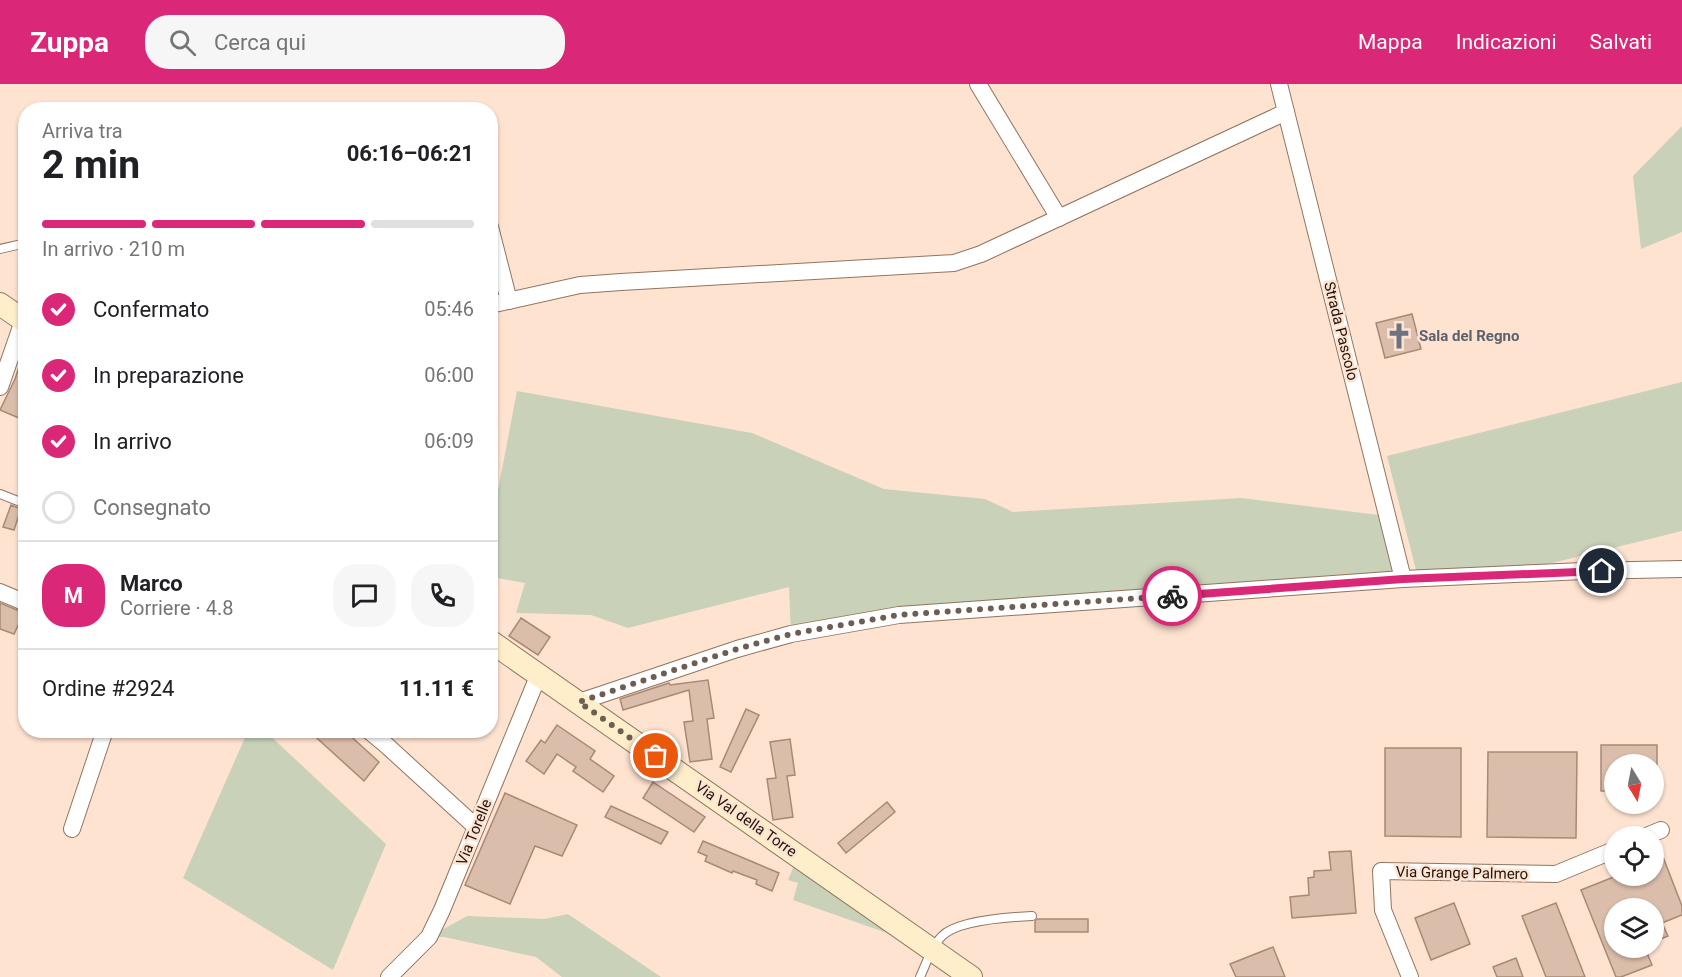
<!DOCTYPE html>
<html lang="it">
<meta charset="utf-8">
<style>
body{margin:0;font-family:Roboto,sans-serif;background:#f6f6f6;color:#202124;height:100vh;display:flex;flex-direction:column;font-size:22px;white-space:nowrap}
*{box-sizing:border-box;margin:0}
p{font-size:20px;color:#757577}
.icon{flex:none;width:33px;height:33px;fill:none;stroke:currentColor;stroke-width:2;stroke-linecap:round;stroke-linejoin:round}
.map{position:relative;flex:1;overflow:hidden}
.details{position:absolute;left:18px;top:18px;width:480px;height:636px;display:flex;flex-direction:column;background:#fff;border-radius:24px;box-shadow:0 2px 4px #0004}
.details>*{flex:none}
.needle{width:39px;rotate:170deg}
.buttons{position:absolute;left:1604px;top:670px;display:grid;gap:12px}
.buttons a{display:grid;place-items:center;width:60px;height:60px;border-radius:50%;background:#fff;box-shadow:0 2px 4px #0004;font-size:30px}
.pin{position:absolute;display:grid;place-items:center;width:51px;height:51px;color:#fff;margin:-26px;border:3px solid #fff;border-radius:50%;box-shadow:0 2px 6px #0007}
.courier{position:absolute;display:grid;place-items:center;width:60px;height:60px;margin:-30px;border:4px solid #db2777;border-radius:50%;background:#fff;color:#222;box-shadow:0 2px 8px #0007}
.headline em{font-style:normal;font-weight:700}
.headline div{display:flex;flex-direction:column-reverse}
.headline{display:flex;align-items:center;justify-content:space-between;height:102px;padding:0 24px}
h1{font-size:39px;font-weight:700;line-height:45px}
.bar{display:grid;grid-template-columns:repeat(4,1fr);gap:9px 6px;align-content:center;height:72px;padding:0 24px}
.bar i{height:8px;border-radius:4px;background:#e0e0e0}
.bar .on{background:#db2777}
.bar p{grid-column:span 4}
.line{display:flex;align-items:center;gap:15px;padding:0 24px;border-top:2px solid #e0e0e0}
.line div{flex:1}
.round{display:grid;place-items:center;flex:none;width:63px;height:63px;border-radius:24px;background:#f6f6f6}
ol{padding:0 24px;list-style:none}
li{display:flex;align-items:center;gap:18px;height:66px}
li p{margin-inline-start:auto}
li .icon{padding:6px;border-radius:50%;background:#db2777;color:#fff;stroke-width:4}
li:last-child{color:#757577}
li i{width:33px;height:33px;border:3px solid #e0e0e0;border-radius:50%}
header{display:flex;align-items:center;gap:36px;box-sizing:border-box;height:84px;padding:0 30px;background:#db2777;color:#fff}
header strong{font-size:28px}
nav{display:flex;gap:33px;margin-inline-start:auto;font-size:21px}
.search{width:420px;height:54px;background:#f6f6f6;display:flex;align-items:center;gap:15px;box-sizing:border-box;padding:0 21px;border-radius:24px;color:#757577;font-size:22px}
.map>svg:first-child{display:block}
.green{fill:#c9d1b9}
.building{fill:#dabdaa;stroke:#a88974;stroke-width:1.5}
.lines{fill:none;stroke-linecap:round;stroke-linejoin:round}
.lane-casing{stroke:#92745f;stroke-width:10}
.street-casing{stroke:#92745f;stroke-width:18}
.secondary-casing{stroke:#92745f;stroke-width:24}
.lane{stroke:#fff;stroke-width:8}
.street{stroke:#fff;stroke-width:16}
.secondary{stroke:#feeeca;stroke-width:22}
.done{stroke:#6e5d52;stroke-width:6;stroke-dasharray:0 10.8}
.route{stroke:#db2777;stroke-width:8}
.labels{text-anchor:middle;stroke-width:5;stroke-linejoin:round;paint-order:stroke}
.street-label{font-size:15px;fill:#20150d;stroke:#ffe3d1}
.worship-label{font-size:15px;font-weight:bold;fill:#5b616d;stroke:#ffe3d1;text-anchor:start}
</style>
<header>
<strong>Zuppa</strong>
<div class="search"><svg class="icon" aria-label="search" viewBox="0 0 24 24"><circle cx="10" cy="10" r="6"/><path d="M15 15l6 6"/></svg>Cerca qui</div>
<nav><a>Mappa</a><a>Indicazioni</a><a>Salvati</a></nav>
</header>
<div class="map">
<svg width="1682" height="893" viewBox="0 0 1682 893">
<rect width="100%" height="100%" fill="#ffe3d1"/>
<g class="green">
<polygon points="1682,42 1682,148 1641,165 1633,92"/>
<polygon points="1682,298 1682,447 1548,480 1417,490 1387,372"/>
<polygon points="517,307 752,349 884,405 985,415 1013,428 1241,414 1387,432 1403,495 899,531 791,550 789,503 628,544 591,531 516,529 525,499 491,493 491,434 495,422"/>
<polygon points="248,647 265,647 386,760 333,886 183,794"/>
<polygon points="795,779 904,855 793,816 798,799 788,796"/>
<polygon points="568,830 661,893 562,893 536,873 444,853 429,853 467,832 544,835"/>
</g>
<g class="building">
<polygon points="1412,230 1421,265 1385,274 1376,239"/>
<polygon points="26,262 26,337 0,326 15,295"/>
<polygon points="11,421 21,425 14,446 3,443"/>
<polygon points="0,519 24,529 14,550 0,545"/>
<polygon points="521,534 550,553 538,571 509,552"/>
<polygon points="708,596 714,634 707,635 712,675 690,678 684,638 693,637 689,606 623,626 620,615 669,599 670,601"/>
<polygon points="746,625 759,631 731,688 720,683"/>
<polygon points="557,641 595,667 590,675 614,692 603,708 573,687 576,683 557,670 544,690 526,677 541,656 545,659"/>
<polygon points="308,646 344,646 379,678 364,697"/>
<polygon points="790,655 795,691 787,692 793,733 773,736 767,695 776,694 770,658"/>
<polygon points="1601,661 1657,661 1657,681 1614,681 1614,707 1601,707"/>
<polygon points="1385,664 1461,664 1461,753 1385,752"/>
<polygon points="1488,668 1577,668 1576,754 1487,753"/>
<polygon points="653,698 705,733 694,748 643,714"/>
<polygon points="505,709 577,741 562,772 535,762 510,820 465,801"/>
<polygon points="887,718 895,728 846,769 838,759"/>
<polygon points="611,722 668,748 661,760 605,733"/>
<polygon points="703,757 779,789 772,807 756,800 757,796 733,787 732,789 705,777 707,772 698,768"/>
<polygon points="1351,767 1356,829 1292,834 1290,813 1309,811 1308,794 1314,793 1314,787 1331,786 1329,768"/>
<polygon points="1663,773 1682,822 1682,831 1662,839 1668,852 1653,858 1653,825 1614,825 1614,864 1645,864 1652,881 1621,893 1616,893 1581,806 1616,792 1653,792 1653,777"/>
<polygon points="1454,819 1470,860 1431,876 1415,834"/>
<polygon points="1556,819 1585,893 1546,893 1522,832"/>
<polygon points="1037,835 1088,835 1088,848 1035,848 1035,837"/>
<polygon points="1273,863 1285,893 1236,893 1230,880"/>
<polygon points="1516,874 1523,893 1497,893 1493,883"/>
</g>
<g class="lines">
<g class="lane-casing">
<g id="lane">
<polyline points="0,165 26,159"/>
<polyline points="0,410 23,419"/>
<path d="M920 893C926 880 932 862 942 852 958 836 1010 833 1032 832"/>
</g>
</g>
<g class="street-casing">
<g id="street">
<polyline points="978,0 1059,134"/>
<polyline points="1279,0 1403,495"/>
<polyline points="490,143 509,217"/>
<polyline points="490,221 580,201 621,198 954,179 981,170 1286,28"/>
<polyline points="0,303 23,237"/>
<polyline points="0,508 26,519"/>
<polyline points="579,618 737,565 791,550 899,531 1403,495 1583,487 1682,485"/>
<polyline points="368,646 385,660 476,743"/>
<polyline points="72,745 105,646"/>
<polyline points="1644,753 1661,746"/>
<polyline points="389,893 429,853 442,826 539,590"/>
<polyline points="1410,893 1383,826 1381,787 1556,790 1614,766"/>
</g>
</g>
<g class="secondary-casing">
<g id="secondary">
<polyline points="0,220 26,238"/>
<polyline points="490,557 971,893"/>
</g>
</g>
<use href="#lane" class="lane"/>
<use href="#street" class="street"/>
<use href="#secondary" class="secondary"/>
</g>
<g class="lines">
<polyline class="done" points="656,672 579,618 737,565 791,550 898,531 1172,512"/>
<polyline class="route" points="1172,512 1403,495 1602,487"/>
</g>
<defs>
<g id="church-bare" transform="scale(2.07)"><path d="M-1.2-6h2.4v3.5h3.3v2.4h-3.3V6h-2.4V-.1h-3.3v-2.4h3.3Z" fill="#6b7280" stroke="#ffe3d1" stroke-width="2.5" paint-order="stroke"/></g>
</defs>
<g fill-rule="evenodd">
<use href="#church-bare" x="1399" y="252"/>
</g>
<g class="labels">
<g class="street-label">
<text transform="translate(1341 247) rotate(76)" y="5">Strada Pascolo</text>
<text transform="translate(746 735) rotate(35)" y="5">Via Val della Torre</text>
<text transform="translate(474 748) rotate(-68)" y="5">Via Torelle</text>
<text transform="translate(1462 789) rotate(1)" y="5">Via Grange Palmero</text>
</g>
<g class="worship-label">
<text x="1419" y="257">Sala del Regno</text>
</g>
</g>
</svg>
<div class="buttons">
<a><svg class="needle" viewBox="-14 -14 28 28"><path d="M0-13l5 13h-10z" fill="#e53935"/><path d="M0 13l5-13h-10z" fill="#757577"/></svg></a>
<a><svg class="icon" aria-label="locate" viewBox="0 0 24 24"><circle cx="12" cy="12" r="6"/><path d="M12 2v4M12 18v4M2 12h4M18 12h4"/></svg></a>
<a><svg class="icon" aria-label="layers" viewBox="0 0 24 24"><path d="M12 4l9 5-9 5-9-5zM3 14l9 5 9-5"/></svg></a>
</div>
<div class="pin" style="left:656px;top:672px;background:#ea580c"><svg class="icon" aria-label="bag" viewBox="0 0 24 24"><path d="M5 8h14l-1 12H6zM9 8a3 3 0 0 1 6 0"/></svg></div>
<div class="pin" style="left:1602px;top:487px;background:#1f2937"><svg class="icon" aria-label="home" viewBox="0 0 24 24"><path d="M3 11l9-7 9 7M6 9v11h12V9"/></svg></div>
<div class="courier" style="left:1172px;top:512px"><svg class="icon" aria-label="bike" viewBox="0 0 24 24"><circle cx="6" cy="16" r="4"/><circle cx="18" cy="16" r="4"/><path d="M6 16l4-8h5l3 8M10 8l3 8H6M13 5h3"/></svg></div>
<section class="details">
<div class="headline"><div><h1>2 min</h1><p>Arriva tra</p></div><em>06:16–06:21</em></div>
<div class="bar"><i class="on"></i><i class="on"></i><i class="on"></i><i></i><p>In arrivo · 210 m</p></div>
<ol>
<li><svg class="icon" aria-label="check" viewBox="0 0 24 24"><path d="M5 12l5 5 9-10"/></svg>Confermato<p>05:46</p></li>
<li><svg class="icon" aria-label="check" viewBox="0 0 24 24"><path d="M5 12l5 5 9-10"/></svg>In preparazione<p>06:00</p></li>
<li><svg class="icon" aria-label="check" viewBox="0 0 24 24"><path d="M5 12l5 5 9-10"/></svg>In arrivo<p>06:09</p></li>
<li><i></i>Consegnato</li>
</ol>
<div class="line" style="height:108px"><b class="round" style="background:#db2777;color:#fff">M</b><div><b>Marco</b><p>Corriere · 4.8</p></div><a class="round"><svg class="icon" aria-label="chat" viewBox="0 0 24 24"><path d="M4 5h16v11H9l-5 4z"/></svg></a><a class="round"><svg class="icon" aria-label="phone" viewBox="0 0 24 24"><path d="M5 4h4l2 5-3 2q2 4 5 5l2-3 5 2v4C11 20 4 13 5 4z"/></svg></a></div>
<div class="line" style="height:78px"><div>Ordine #2924</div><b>11.11 €</b></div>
</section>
</div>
